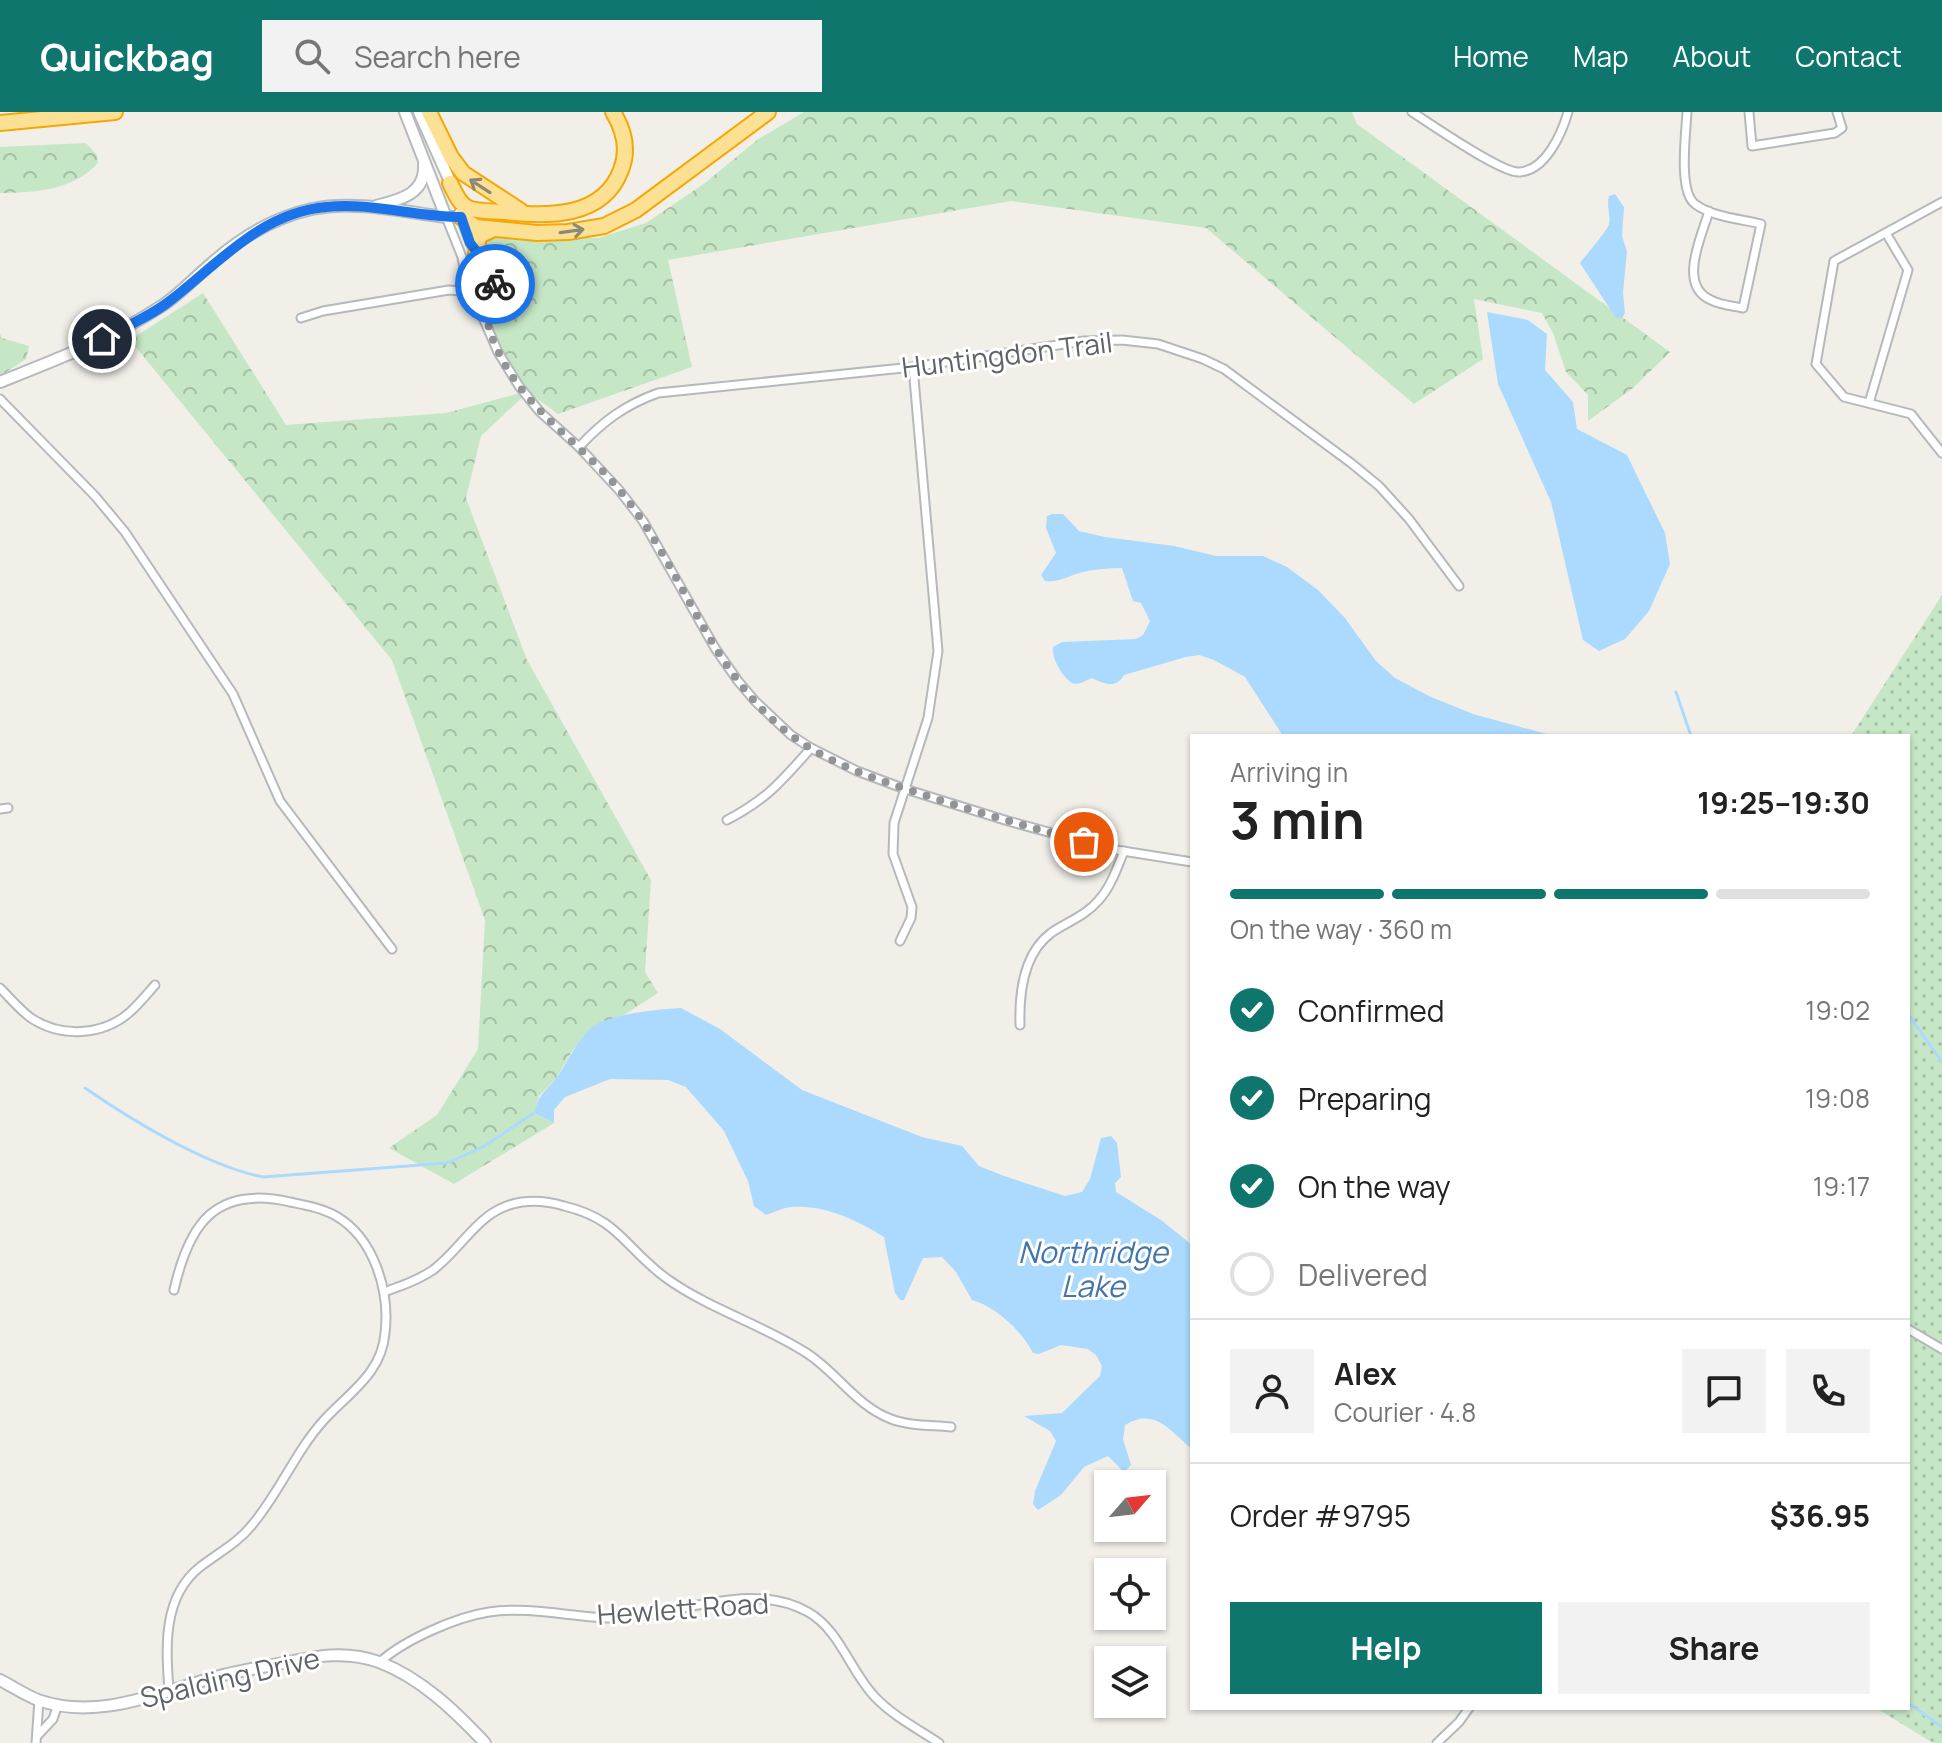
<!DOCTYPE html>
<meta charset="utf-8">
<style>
body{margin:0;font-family:Manrope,sans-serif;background:#f2f2f2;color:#222;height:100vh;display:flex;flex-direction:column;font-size:30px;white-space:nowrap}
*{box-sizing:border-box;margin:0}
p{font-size:26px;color:#767676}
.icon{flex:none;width:44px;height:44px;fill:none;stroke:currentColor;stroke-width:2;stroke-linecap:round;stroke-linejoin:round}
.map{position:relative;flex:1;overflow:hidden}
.panel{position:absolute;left:1190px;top:622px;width:720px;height:976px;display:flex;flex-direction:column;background:#fff;border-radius:0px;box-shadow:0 2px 6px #0004}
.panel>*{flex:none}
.needle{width:52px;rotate:62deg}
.controls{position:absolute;left:1094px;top:1358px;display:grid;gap:16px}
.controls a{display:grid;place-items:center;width:72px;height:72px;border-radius:0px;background:#fff;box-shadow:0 2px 6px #0004;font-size:40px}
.pin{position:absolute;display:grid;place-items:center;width:68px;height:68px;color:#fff;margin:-34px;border:4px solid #fff;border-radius:50%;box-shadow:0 2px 8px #0007}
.courier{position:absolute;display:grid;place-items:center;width:80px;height:80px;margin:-40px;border:6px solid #1a73e8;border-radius:50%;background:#fff;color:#222;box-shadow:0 2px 10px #0007}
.headline em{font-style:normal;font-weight:700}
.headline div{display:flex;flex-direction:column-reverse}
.headline{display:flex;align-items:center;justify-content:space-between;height:136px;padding:0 40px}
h1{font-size:52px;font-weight:700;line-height:60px}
.bar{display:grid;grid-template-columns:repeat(4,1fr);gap:12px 8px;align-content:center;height:96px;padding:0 40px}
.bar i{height:10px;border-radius:6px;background:#e0e0e0}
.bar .current{background:#0f766e}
.bar p{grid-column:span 4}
.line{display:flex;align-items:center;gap:20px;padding:0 40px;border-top:2px solid #e0e0e0}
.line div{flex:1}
.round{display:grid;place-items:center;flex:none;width:84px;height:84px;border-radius:0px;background:#f2f2f2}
ol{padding:0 40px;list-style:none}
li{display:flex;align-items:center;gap:24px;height:88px}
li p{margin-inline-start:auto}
li .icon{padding:8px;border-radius:50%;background:#0f766e;color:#fff;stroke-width:4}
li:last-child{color:#767676}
li i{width:44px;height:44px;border:4px solid #e0e0e0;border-radius:50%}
.action{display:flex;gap:16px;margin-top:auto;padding:16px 40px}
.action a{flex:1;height:92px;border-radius:0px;background:#0f766e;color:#fff;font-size:32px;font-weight:700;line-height:92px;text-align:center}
.action a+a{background:#f2f2f2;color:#222}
header{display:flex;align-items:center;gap:48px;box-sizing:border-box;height:112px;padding:0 40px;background:#0f766e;color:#fff}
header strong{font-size:38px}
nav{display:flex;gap:44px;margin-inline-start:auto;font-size:28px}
.search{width:560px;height:72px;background:#f2f2f2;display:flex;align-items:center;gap:20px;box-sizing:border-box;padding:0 28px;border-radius:0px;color:#767676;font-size:30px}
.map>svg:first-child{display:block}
.forest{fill:url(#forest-crowns)}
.park{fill:url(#park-dots)}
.water{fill:#abdafe}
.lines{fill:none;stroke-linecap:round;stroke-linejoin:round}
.stream{stroke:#abdafe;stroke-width:3}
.street-casing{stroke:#b5b8bc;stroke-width:11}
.secondary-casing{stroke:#b6babf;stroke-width:14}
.highway-casing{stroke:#f5a803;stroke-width:18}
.street{stroke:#fff;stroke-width:7}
.secondary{stroke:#fff;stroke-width:10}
.highway{stroke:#fce194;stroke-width:14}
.oneway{stroke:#8e8975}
.done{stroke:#929495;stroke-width:8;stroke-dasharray:0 14.4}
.route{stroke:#1a73e8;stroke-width:10}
.labels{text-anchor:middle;stroke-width:6;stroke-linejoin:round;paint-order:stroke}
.street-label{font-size:28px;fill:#5f6368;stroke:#fff}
.water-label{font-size:30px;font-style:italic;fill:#4375a8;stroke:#fff}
</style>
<header>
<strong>Quickbag</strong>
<div class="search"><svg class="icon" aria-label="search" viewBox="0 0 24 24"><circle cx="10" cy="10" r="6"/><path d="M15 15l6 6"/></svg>Search here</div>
<nav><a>Home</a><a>Map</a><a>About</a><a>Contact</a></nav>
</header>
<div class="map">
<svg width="1942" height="1631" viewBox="0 0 1942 1631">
<defs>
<pattern id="forest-crowns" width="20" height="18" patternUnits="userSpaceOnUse" patternTransform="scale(2)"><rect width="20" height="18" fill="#c6e7c5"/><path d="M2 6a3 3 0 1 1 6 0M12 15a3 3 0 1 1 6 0" fill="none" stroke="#a4bfa4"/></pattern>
<pattern id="park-dots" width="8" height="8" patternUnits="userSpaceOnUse" patternTransform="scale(2)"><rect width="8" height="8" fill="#c6e7c5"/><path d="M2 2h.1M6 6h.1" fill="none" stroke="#a4bfa4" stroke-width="1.8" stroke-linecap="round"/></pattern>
</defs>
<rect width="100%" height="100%" fill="#f1efe8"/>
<g class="forest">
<polygon points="804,0 1352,0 1357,12 1670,240 1633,276 1588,309 1588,283 1566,260 1553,221 1542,201 1474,187 1483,247 1414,292 1206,116 1011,89 668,148 692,255 558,302 528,280 481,324 466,386 527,548 651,768 645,860 658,881 621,905 595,913 572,939 557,965 539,984 534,1001 554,1011 454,1072 389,1036 437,1003 478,937 485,808 392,548 130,228 203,181 286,313 446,301 528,279 493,221 485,200 479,170 463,126 598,126 646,111 705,71 757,28"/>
<path d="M86 31 97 43 98 51C74 78 34 81 0 81V35Z"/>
<polygon points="0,222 2,226 29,234 26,247 0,264"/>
</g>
<polygon class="park" points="1942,483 1942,1631 1933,1631 1876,1596 1908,1596 1908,624 1851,624"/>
<g class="water">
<path d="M1615 82 1624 95 1622 124 1627 139 1623 181 1625 201 1622 206H1616L1580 151C1586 143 1608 118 1609 112 1611 102 1606 94 1609 84Z"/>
<polygon points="1487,200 1528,208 1547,222 1545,258 1573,290 1577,317 1627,343 1665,421 1670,452 1649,499 1625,527 1599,539 1583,528 1551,390 1498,272"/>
<path d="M1052 402H1063L1079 419 1105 425 1174 434 1216 444H1263L1287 455 1318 478 1345 506 1376 549 1395 566 1429 584 1473 602 1554 624H1283L1245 565 1214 548 1199 543 1186 545 1124 563C1116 577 1104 572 1092 566 1087 568 1078 574 1072 571 1062 565 1051 545 1053 535L1062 530 1136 527 1143 523 1150 509 1141 491 1133 489 1122 456C1109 456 1096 457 1083 460 1070 463 1059 471 1045 469L1041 463 1056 441 1046 416 1047 404Z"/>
<path d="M681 896 720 917 802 978 922 1025 962 1034 979 1054 1004 1064 1065 1084 1082 1080 1090 1067 1101 1026 1111 1024 1117 1031 1121 1065 1115 1071 1116 1080 1161 1108 1192 1133V1337C1169 1318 1155 1295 1125 1313L1123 1327 1131 1353 1124 1360 1108 1344 1084 1355 1061 1383 1038 1398 1033 1392 1035 1379 1056 1329 1050 1319 1024 1304 1062 1301 1100 1264 1102 1254 1096 1243 1088 1237 1061 1233 1039 1242 1033 1241C1023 1220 995 1194 972 1188L956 1160 942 1145 923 1146 904 1188H900L895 1181 884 1125C857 1108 824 1092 791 1095 783 1096 774 1100 766 1103L754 1094 748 1069 724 1019 686 975 668 968 610 967 565 985 554 998V1011L534 1001C540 979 545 981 557 965 569 949 577 926 594 914 611 902 660 897 681 896Z"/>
</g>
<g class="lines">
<g class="stream">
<polyline points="1676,580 1691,624"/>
<polyline points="1908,902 1942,950"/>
<path d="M85 976C133 1009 207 1054 263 1065L447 1051 483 1035 534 1001"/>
<polyline points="1908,1591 1942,1615"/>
</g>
<g class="street-casing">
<g id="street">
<path d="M1412 0C1431 12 1502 62 1520 60 1546 58 1562 21 1568 0"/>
<path d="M1687 0C1686 21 1678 79 1695 92 1712 105 1741 107 1761 112L1743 196C1733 194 1720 193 1711 188 1677 173 1702 124 1709 99"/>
<polyline points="1749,0 1752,34 1835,21 1842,16 1837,0"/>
<polyline points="1942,90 1834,149 1816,252 1844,285 1911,302 1942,341"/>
<polyline points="446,105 462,145 465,162"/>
<polyline points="461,107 470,131 488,155"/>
<circle cx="479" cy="170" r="16"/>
<polyline points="474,185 498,240 519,274 540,300 579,335 619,378 643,409 715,536 738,569 755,589 791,623 811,636 857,659 905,677 1008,709 1110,737 1192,750"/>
<polyline points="301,206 323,199 449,178 461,179 469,183"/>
<polyline points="488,209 487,194 491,182"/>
<polyline points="0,287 95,384 125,420 233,582 280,689 392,837"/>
<polyline points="1869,291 1908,158 1886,121"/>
<path d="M579 335C603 309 625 293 658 281L913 255 1084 229 1122 228 1158 232 1203 247 1224 257 1351 351 1379 374 1409 407 1459 474"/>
<polyline points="0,697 8,696"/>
<path d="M727 708C767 687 781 670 811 636"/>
<polyline points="900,829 911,806 912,795 893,742 894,711 928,606 938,539 913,255"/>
<path d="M0 876C10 886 20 898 31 906 61 926 103 924 130 900 139 892 147 882 155 873"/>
<path d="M1020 913C1019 881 1023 842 1051 821 1067 810 1085 804 1098 789 1111 775 1117 756 1124 739"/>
<path d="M384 1180C401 1174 418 1168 433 1158 465 1134 479 1096 522 1090 537 1088 551 1090 564 1094 619 1107 625 1136 666 1166 709 1197 761 1212 805 1240 836 1259 856 1294 891 1307 909 1314 931 1313 951 1315"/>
<polyline points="1908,1217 1942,1237"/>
<path d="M380 1550C404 1528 456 1505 489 1500 529 1494 571 1505 611 1506 675 1507 747 1466 808 1500 840 1518 850 1559 875 1585 893 1604 918 1617 939 1631"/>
<path d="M169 1579C166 1536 162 1485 200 1455 218 1441 238 1431 252 1413 280 1380 295 1340 324 1308 349 1281 382 1261 385 1221 390 1179 374 1126 336 1104 322 1096 305 1093 290 1090 215 1073 189 1112 174 1178"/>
<polyline points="38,1623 53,1607 58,1592"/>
<polyline points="36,1631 39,1588"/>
<polyline points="1437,1631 1459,1610 1469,1596"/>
</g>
</g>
<g class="secondary-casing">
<g id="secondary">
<polyline points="405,0 446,105"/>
<polyline points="419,0 452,74"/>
<path d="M376 94C400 88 426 82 424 52"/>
<path d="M0 270C55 248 111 227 160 195 179 183 194 166 211 152 240 126 275 105 312 97 355 88 404 100 446 105H461L460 101"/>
<path d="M0 1568C12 1574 25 1583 38 1588 100 1610 164 1578 223 1563 243 1558 263 1555 283 1551 316 1544 346 1538 379 1550 421 1566 455 1599 485 1631"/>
</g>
</g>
<g class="highway-casing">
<g id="highway">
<polyline points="429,0 451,45 463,61 521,99"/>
<polyline points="0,11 115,0"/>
<path d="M450 71C454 79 459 92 468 96 478 100 494 99 504 100 548 105 603 106 621 58 629 38 624 18 613 0"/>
<polyline points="468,96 461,105 476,115 537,121 568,120 604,114 636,98 768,0"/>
<polyline points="476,142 479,124 494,117"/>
</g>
</g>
<use href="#street" class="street"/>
<use href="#secondary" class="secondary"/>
<use href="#highway" class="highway"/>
</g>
<defs><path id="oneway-shaft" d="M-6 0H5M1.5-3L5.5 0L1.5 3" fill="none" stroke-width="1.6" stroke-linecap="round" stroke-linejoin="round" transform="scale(2)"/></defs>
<g class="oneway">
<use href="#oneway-shaft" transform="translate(480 74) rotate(-147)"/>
<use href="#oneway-shaft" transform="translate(572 119) rotate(-8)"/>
</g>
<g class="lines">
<path class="done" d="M495 172C485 203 484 210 499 241 526 299 583 332 622 381 688 463 714 578 810 636 848 659 891 672 933 686 983 702 1033 716 1084 730"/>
<path class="route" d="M102 227C125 215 151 204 171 188 220 150 261 101 326 95 371 90 416 105 461 105L470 131 494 162 495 172"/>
</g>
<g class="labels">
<g class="street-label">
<text transform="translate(1007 243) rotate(-7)" y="10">Huntingdon Trail</text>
<text transform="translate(683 1497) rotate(-4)" y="10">Hewlett Road</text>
<text transform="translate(230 1566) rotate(-13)" y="10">Spalding Drive</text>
</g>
<g class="water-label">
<text x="1093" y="1151">Northridge<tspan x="1093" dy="34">Lake</tspan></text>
</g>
</g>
</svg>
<div class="controls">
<a><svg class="needle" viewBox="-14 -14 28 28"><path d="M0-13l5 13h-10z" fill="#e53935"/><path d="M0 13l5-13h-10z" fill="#767676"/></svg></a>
<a><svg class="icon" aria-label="locate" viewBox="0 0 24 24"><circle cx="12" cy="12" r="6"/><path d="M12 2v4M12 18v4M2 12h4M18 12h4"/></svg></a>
<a><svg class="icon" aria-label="layers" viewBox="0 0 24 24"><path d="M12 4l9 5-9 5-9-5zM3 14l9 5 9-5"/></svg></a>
</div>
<div class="pin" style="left:1084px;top:730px;background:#ea580c"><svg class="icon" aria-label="bag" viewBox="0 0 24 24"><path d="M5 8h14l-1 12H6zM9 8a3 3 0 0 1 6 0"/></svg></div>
<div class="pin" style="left:102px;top:227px;background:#1f2937"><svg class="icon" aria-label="home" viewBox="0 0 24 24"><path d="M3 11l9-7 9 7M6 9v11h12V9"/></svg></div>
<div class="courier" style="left:495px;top:172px"><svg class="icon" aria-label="bike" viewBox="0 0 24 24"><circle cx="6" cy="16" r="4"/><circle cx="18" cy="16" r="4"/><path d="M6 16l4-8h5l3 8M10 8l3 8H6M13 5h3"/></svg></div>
<section class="panel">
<div class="headline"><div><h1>3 min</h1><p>Arriving in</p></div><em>19:25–19:30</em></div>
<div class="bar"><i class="current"></i><i class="current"></i><i class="current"></i><i></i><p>On the way · 360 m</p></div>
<ol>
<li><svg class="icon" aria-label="check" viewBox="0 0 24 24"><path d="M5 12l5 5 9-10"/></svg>Confirmed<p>19:02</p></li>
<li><svg class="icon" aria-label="check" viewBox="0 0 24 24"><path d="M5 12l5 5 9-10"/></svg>Preparing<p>19:08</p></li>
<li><svg class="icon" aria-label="check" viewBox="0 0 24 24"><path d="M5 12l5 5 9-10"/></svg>On the way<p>19:17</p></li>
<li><i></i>Delivered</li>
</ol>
<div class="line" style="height:144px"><a class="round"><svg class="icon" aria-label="person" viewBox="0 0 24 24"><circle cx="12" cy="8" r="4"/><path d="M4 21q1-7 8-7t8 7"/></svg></a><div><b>Alex</b><p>Courier · 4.8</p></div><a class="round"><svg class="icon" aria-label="chat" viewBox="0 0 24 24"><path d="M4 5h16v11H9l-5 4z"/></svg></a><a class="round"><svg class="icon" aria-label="phone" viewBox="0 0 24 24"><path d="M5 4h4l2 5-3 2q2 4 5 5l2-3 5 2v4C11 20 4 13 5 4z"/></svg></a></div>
<div class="line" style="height:104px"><div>Order #9795</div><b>$36.95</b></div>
<div class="action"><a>Help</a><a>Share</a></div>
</section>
</div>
